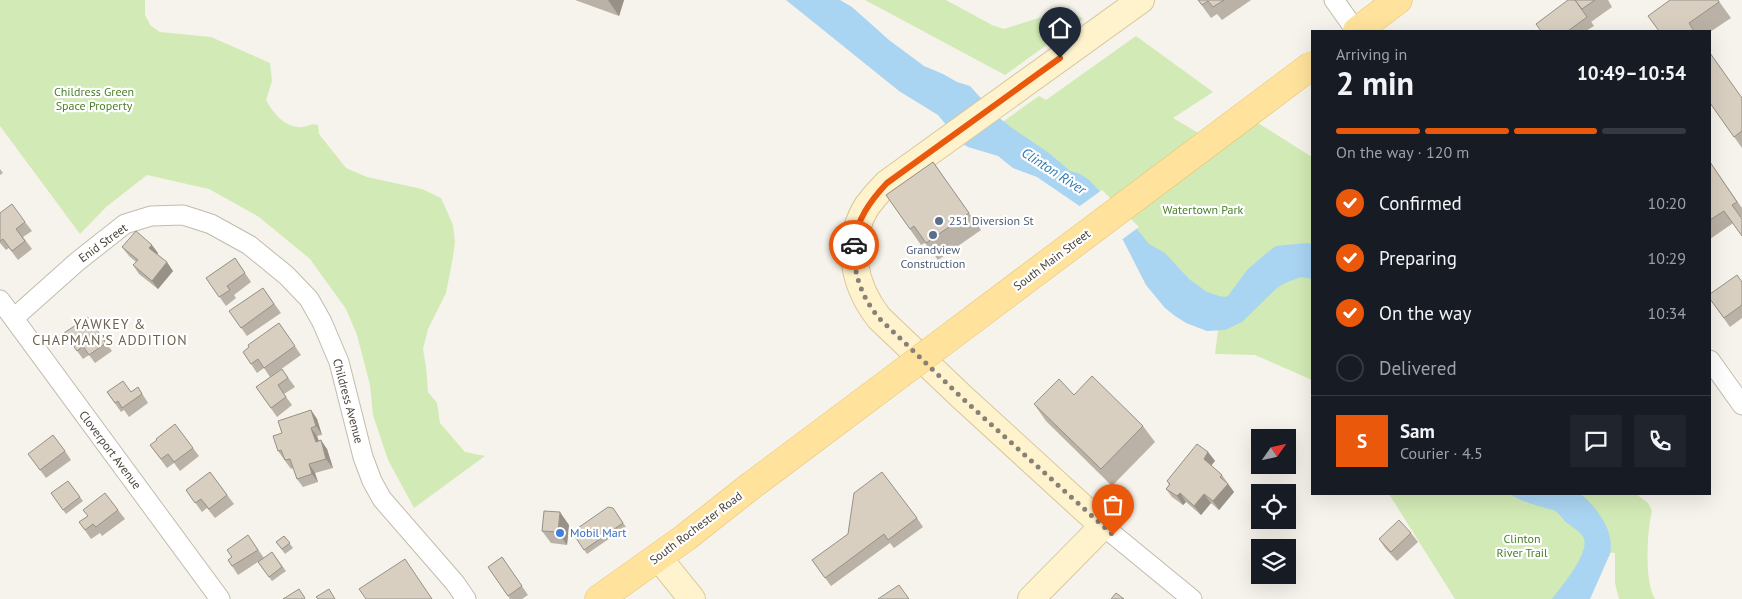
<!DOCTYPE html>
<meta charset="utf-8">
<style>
body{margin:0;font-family:"PT Sans",sans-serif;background:#20242c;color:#f1f3f6;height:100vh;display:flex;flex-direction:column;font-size:19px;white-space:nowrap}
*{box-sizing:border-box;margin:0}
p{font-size:16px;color:#9ea1a6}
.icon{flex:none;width:28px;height:28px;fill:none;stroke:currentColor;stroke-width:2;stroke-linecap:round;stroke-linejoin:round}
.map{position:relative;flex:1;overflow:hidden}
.sheet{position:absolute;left:1311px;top:30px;width:400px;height:465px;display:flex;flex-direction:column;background:#171b24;border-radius:0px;box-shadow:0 5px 20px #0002}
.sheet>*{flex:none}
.needle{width:32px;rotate:56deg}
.tools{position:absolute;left:1251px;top:429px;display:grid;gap:10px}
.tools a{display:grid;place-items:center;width:45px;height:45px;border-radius:0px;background:#171b24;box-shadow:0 5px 20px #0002;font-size:25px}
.pin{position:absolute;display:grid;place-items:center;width:42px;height:42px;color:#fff;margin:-51px -21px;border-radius:50% 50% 50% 0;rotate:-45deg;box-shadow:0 0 5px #0007}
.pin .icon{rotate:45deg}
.courier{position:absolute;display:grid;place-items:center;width:50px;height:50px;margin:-25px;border:4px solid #ea580c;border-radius:50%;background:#fff;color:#222;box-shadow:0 1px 6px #0007}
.summary em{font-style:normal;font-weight:800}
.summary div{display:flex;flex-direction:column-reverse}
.summary{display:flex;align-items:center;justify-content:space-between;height:85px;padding:0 25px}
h1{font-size:32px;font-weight:800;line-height:38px}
.bar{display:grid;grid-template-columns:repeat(4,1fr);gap:8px 5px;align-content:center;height:60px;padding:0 25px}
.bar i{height:6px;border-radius:4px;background:#363941}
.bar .current{background:#ea580c}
.bar p{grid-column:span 4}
.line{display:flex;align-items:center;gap:12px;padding:0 25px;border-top:1px solid #363941}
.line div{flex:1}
.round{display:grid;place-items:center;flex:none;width:52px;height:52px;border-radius:0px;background:#20242c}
ol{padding:0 25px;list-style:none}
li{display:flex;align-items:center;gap:15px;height:55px}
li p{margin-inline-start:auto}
li .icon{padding:5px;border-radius:50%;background:#ea580c;color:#fff;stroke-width:4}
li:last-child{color:#9ea1a6}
li i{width:28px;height:28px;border:2px solid #363941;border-radius:50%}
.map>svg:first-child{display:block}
.green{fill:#d2eab5}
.water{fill:#a9d4f2}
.pier{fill:#f6f3ec}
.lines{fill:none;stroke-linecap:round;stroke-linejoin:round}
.street-casing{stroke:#c2bbae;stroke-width:21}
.secondary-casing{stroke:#d6c79b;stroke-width:28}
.primary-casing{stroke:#e6c16a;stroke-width:29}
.street{stroke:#fff;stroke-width:19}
.secondary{stroke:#fff3cd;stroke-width:26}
.primary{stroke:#ffe39c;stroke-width:28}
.primary-bridge-casing{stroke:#e6c16a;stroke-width:29;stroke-linecap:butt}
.primary-bridge{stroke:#ffe39c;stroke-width:28}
.wall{fill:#bab2a6}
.shaded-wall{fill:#979187}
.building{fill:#d8cfc1;stroke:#979187}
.done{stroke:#878178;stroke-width:5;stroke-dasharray:0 9}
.route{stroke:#ea580c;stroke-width:6}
.service-dot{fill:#5c6f8a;stroke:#fff;stroke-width:2}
.shop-dot{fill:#3f7fe0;stroke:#fff;stroke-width:2}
.labels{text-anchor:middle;stroke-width:4.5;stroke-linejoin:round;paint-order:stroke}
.park-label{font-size:12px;fill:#4a7f2a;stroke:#fff}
.service-label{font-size:12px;fill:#4e5e75;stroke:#fff;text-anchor:start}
.street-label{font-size:12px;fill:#4b4439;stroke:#fff}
.shop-label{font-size:12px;fill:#366cbe;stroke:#fff;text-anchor:start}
.water-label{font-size:14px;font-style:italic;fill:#2e7ab2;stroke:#fff}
.neighbourhood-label{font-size:14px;letter-spacing:1px;fill:#6e6250;stroke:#fff}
</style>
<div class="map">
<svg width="1742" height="599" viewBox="0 0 1742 599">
<rect width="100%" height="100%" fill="#f6f3ec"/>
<g class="green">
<path d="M0 0H145V15L151 26 160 32 211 37 270 63 272 81 266 100C273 113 286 129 303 127 309 126 311 123 318 125L319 134 346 168 367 177 422 189 441 198 453 225 455 242 453 257 446 293 428 329 423 349 426 367 428 392 437 403 440 423 465 452 485 456 414 508 388 460 373 415 370 385 357 335 346 309 310 259 259 217 209 189 147 175 106 207 80 234 0 126Z"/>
<polygon points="865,0 946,0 992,25 1004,29 1067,9 1083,19 1005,75"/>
<polygon points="1136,36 1213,92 1173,118 1215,143 1250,118 1312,157 1312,380 1255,355 1215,354 1219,323 1202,290 1072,187 984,135 1039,96 1046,100"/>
<path d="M1389 494H1636L1648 503 1652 511C1647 530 1644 582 1655 599H1619L1615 583V553L1600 552 1576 599H1455Z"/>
</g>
<g class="water">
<polygon points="786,0 840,0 852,7 889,40 924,66 943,74 957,82 970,86 998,117 1012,128 1049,153 1070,171 1078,173 1088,179 1137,229 1149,244 1165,253 1189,279 1207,292 1219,296 1225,297 1228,296 1247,270 1263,256 1276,246 1308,243 1312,244 1312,279 1301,277 1285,283 1277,288 1242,322 1225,330 1207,331 1186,323 1175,316 1165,308 1146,285 1123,240 1078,205 1037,177 1013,168 998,156 968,147 961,143 938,115 899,91"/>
<path d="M1510 494H1581C1597 508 1615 531 1610 554L1590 599H1552C1561 587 1589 554 1584 539 1581 531 1573 528 1567 523 1562 519 1559 512 1553 510 1538 506 1524 503 1510 494Z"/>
</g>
<polygon class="pier" points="1102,190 1139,227 1120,241 1077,208"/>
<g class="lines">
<g class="street-casing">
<g id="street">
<polyline points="1334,0 1356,31"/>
<polyline points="0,300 220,599"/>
<polyline points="14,318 78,261 125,224 151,216 183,215 211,224 249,245 286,275 309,299 322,322 339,362 363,457 372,481 382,499 455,583 466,599"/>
<polyline points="1710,360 1742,405"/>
<polyline points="1103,526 1192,599"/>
</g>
</g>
<g class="secondary-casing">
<g id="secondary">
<polyline points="658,557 692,599"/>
<path d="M1031 599 1103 526 962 397 879 318C854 286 844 243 867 206 873 198 880 190 887 183L1141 0"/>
</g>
</g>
<g class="primary-casing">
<g id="primary">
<polyline points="1357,31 1398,0"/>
<polyline points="599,599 686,537 752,485 899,375"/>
</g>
</g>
<use href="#street" class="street"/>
<use href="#secondary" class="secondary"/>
<use href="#primary" class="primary"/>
<g class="primary-bridge-casing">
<polyline id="primary-bridge" points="899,375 1312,65"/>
</g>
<use href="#primary-bridge" class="primary-bridge"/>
</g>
<g class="wall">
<polygon points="575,0 624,0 619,16"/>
<polygon points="1198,0 1251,0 1222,20 1217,14 1211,18"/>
<polygon points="1568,0 1608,0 1612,7 1591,22 1588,17 1594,26 1586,31 1541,31"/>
<polygon points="1718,0 1731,18 1710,32 1710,31 1659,31"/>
<polygon points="1742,98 1742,148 1710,103"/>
<polygon points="933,162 981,230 938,260 925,243 921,245 886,195"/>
<polygon points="1710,162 1742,208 1742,217 1710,239"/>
<polygon points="0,169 3,173 0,175"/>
<polygon points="0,213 25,222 32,231 23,237 32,249 18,260 9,248 6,250 0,243"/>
<polygon points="122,247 158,253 157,255 173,271 158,289 139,274 133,265 136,262 129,256"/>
<polygon points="235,258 251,282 234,295 236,298 226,306 206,278"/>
<polygon points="1742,282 1742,318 1730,327 1710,299"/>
<polygon points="263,288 281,313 247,336 229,311"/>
<polygon points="88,317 112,351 95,363 89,355 83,359 64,333"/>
<polygon points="279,323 301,355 270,377 264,368 257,373 243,352"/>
<polygon points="282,369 295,387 284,394 292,405 277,417 256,387"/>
<polygon points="138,387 148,403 129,417 124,410 121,412 107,392 131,392"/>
<polygon points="1074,395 1143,426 1155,442 1112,486 1046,421 1034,404"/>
<polygon points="311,410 317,419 322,435 317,436 319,441 327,449 333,468 315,473 318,482 303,487 297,479 293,468 291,469 278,451 282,433"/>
<polygon points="150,445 193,448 199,456 180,471 174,463 167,468"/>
<polygon points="65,451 71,460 46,478 28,454"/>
<polygon points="1208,452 1215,461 1211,465 1222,475 1234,492 1219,510 1211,503 1201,515 1186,502 1183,505 1172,497 1166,489 1169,485 1167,481"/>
<polygon points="210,472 234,504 215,518 207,508 202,512 186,490"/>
<polygon points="68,481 83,501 66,514 51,493"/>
<polygon points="105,493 125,519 102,536 100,533 91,539 79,522 88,516"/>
<polygon points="613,508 626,527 587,554 574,535"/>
<polygon points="917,518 923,527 894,548 890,543 831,586 812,560"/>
<polygon points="569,525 567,545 551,543 542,531"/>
<polygon points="1411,533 1418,542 1397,561 1385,548 1379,539"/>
<polygon points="248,535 264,558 238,575 228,560 232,557"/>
<polygon points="284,536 293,548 285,554 276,542"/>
<polygon points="272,552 286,571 272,581 258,562"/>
<polygon points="502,557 528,595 522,599 510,599 488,567"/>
</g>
<g class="shaded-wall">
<polygon points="608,0 624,0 619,16"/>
<polygon points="152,245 158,253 155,257 149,248"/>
<polygon points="167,262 173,271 158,289 152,281"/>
<polygon points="311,410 317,419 322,435 316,426"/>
<polygon points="311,428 317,436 322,451 316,442"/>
<polygon points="321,440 327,449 333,468 326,459"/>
<polygon points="1208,452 1215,461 1210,467 1204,459"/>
<polygon points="309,464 315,473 318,482 312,474"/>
<polygon points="1228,484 1234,492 1219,510 1213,501"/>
<polygon points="1180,493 1186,502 1183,505 1177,496"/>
<polygon points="1204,494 1211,503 1201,515 1194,506"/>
<polygon points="560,512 569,525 567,545 558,532"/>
</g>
<g class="building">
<polygon points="1198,0 1224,0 1213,7 1208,1 1202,5"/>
<polygon points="1568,0 1575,0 1587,17 1568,31 1541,31 1536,24"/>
<polygon points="1575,0 1595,0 1582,9"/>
<polygon points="1670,0 1718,0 1719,2 1689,23 1694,31 1659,31 1648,16"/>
<polygon points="1710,53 1742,98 1742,131 1734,137 1710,103"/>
<polygon points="933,162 969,213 926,243 914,226 910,229 886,195"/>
<polygon points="1710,162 1737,202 1732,205 1742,219 1742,236 1724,211 1710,220"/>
<polygon points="12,204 25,222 16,229 25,241 12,251 3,239 0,241 0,213"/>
<polygon points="136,231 152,245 149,248 167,262 152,281 133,265 138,260 122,247"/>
<polygon points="235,258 245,273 227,286 230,290 219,297 206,278"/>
<polygon points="1737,275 1742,282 1742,305 1724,318 1710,299 1710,294"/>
<polygon points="263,288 274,304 241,328 229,311"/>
<polygon points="88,317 106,343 89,355 83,346 77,351 64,333"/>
<polygon points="279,323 295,346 264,368 258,359 251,364 243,352 249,347 248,345"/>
<polygon points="282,369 288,378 278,385 286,397 271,408 256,387"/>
<polygon points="1092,376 1143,426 1101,469 1034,404 1059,379 1074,395"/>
<polygon points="123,381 131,392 138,387 142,394 122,408 118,401 115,403 107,392"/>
<polygon points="311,410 316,426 311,428 316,442 321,440 326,459 309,464 312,474 297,479 290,459 285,460 281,450 278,451 273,436 282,433 278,421"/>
<polygon points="175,424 193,448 174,462 168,454 161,459 150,445 157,440 156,439"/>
<polygon points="53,435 65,451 40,470 28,454"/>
<polygon points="1197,444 1208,452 1204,459 1222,475 1220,477 1228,484 1213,501 1204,494 1194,506 1180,493 1177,496 1166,489 1170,484 1167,481"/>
<polygon points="210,472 227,495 209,509 201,499 195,503 186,490"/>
<polygon points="882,472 917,518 888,540 884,534 825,578 812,560 848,534 854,493"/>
<polygon points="68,481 80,497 63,510 51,493"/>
<polygon points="105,493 118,510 96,527 93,524 85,530 79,522 88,516 83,510"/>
<polygon points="608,507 613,508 623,523 584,550 574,535 575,530"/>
<polygon points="544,511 560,512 558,532 542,531"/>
<polygon points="1399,520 1411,533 1391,552 1379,539"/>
<polygon points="248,535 258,550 232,566 228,560 232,557 227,550"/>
<polygon points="284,536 290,543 282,549 276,542"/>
<polygon points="272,552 282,567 269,577 258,562"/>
<polygon points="502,557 522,586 508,596 488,567"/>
<polygon points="405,559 432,599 366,599 359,589"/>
<polygon points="899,585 909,599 878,599"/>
<polygon points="299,589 305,598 303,599 283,599"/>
<polygon points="329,589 335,599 318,599 316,597"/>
<polygon points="1116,593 1124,599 1111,599"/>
</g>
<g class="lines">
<path class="done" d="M854 245C853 273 861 296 879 318L962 398 1113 535"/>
<path class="route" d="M854 245C856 220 871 200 887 183L1060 58"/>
</g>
<g class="service-dot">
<circle cx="939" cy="221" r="5"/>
<circle cx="933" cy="235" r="5"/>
</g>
<circle class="shop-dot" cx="560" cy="533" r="5"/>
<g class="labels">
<g class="park-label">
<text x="94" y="96">Childress Green<tspan x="94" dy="14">Space Property</tspan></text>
<text x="1203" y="214">Watertown Park</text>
<text x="1522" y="543">Clinton<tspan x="1522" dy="14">River Trail</tspan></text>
</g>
<g class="service-label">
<text x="949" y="225">251 Diversion St</text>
<text x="933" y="254" text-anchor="middle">Grandview<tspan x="933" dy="14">Construction</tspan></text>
</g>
<g class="street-label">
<text transform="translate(103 243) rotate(-36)" y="4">Enid Street</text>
<text transform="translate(1052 260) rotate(-37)" y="4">South Main Street</text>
<text transform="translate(348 401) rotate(75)" y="4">Childress Avenue</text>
<text transform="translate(110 450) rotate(53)" y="4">Cloverport Avenue</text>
<text transform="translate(696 528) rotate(-37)" y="4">South Rochester Road</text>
</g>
<g class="shop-label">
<text x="570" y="537">Mobil Mart</text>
</g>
<g class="water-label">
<text transform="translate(1054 171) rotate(33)" y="5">Clinton River</text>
</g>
<g class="neighbourhood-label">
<text x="110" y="329">YAWKEY &amp;<tspan x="110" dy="16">CHAPMAN'S ADDITION</tspan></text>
</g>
</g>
</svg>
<div class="tools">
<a><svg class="needle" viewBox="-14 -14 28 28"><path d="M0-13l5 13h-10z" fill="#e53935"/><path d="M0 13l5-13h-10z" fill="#9ea1a6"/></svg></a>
<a><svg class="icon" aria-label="locate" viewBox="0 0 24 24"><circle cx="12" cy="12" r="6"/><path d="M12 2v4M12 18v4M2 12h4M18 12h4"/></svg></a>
<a><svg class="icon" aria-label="layers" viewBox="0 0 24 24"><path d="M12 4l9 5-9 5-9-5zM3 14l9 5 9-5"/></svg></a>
</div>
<div class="pin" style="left:1113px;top:535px;background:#ea580c"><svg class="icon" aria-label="bag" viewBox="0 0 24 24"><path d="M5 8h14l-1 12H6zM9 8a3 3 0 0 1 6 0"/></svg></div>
<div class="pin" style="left:1060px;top:58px;background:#1f2937"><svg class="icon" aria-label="home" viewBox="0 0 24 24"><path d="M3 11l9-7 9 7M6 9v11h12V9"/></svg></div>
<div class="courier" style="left:854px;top:245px"><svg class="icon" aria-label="car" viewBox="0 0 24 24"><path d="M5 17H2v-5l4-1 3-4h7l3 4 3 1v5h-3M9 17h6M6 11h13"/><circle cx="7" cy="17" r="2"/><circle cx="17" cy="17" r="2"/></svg></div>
<section class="sheet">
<div class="summary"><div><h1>2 min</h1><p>Arriving in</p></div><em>10:49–10:54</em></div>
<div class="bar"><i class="current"></i><i class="current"></i><i class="current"></i><i></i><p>On the way · 120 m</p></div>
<ol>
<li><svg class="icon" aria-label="check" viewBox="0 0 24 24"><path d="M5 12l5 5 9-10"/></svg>Confirmed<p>10:20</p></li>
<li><svg class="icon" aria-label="check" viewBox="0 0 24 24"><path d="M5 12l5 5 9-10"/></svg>Preparing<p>10:29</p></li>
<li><svg class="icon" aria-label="check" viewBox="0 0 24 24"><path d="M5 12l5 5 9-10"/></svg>On the way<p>10:34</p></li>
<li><i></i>Delivered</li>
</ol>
<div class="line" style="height:90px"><b class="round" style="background:#ea580c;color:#fff">S</b><div><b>Sam</b><p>Courier · 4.5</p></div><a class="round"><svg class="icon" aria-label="chat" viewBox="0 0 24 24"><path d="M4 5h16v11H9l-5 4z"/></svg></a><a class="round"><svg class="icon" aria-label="phone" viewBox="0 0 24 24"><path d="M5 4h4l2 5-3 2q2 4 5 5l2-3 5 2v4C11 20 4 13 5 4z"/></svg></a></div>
</section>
</div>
